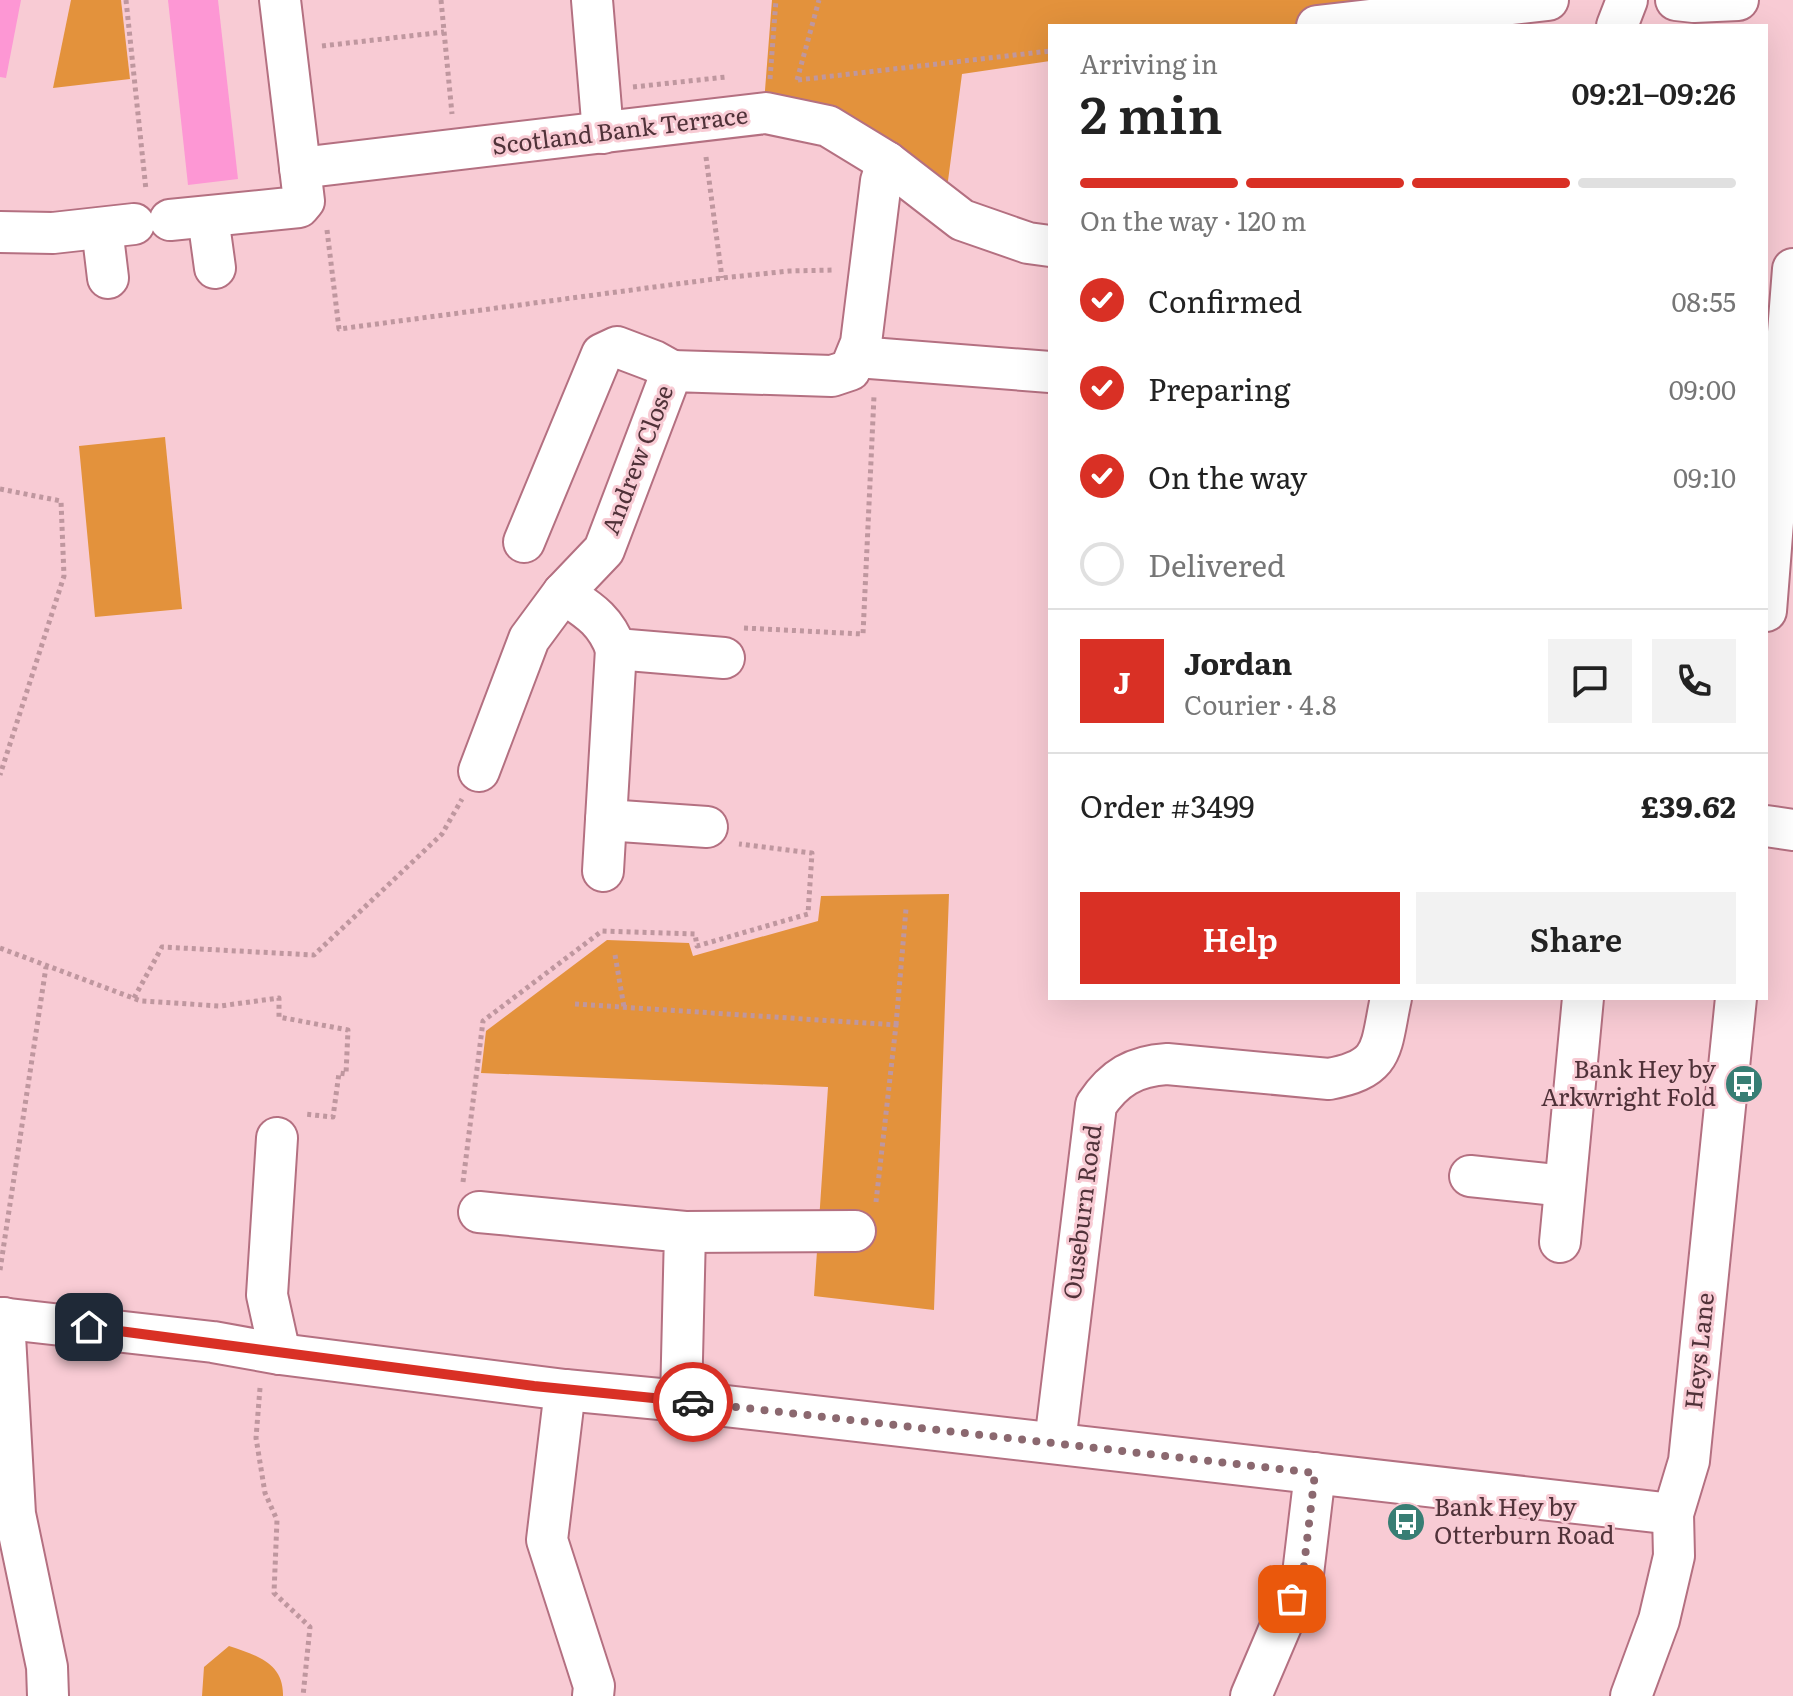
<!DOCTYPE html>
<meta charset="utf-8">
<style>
body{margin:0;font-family:Literata,serif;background:#f2f2f2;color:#222;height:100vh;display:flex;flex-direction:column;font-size:30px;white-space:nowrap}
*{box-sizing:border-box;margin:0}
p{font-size:26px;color:#767676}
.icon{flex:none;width:44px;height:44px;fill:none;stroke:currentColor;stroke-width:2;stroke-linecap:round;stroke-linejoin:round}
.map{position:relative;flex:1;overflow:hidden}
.sheet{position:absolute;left:1048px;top:24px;width:720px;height:976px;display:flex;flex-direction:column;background:#fff;border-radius:0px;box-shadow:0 8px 32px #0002}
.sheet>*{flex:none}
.pin{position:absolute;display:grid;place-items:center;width:68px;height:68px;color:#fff;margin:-34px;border-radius:16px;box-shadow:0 4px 12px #0006}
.courier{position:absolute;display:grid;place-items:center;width:80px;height:80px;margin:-40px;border:6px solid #d93025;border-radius:50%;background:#fff;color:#222;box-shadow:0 2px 10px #0007}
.headline em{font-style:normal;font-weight:600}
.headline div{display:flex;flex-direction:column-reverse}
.headline{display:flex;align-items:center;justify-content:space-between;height:136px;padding:0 32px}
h1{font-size:52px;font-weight:600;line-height:60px}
.bar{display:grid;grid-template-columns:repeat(4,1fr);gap:12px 8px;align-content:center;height:96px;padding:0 32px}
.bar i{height:10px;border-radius:6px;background:#e0e0e0}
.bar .current{background:#d93025}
.bar p{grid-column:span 4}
.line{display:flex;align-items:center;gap:20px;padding:0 32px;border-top:2px solid #e0e0e0}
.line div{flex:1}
.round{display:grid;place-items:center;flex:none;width:84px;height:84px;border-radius:0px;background:#f2f2f2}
ol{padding:0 32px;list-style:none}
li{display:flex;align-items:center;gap:24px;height:88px}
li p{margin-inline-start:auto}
li .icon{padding:8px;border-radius:50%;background:#d93025;color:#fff;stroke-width:4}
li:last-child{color:#767676}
li i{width:44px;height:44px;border:4px solid #e0e0e0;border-radius:50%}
.cta{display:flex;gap:16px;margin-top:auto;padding:16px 32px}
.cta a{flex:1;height:92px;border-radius:0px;background:#d93025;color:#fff;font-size:32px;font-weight:600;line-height:92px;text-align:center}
.cta a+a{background:#f2f2f2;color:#222}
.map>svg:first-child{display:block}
.green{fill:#e3923c}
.building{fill:#fd97d4}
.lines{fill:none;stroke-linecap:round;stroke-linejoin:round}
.minor-casing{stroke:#b47081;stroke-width:44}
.path{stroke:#bf979f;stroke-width:5;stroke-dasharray:4 4;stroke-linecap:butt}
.minor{stroke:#fff;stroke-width:40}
.done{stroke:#8b686f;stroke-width:8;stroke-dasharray:0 14.4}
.route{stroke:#d93025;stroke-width:10}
.labels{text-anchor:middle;stroke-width:6;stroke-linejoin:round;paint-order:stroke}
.street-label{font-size:24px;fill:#503239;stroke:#f8cbd4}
.poi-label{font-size:24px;fill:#503239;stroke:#f8cbd4;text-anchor:end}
</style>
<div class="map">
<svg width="1793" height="1696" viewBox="0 0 1793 1696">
<rect width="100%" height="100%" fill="#f8cbd4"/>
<g class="green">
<polygon points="71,0 121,0 130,79 53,88"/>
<polygon points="772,0 1474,0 1294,26 1050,26 1050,61 962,74 946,196 764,103"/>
<polygon points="165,437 182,609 95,617 79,446"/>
<polygon points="949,894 934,1310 814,1296 828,1087 481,1073 486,1031 607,940 689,943 693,956 818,921 821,896"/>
<path d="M229 1646C256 1655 284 1663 283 1696H202L204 1667Z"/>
</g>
<g class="building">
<polygon points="0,0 21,0 6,78 0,77"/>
<polygon points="168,0 218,0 238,179 188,185"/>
</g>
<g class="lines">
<g class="minor-casing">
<g id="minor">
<polyline points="592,0 603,133"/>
<polyline points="1676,0 1694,2 1738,0"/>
<polyline points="1317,26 1548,0"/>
<polyline points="1617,26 1627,0"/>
<polyline points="300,168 766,113 828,126 887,162 962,220 1028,243 1050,246"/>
<polyline points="208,217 215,268"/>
<polyline points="170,220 299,207 304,201 280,0"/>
<polyline points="102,228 108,278"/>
<polyline points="0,232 53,233 134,224"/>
<polyline points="857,357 1050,372"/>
<polyline points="524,542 602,354 617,347 654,361 672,371"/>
<polyline points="1766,611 1793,269"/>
<path d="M724 658 616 649C605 619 588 610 563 593L604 550 672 371 832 376 850 370 861 343 881 181 887 162"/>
<polyline points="479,771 529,639 563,593"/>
<polyline points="606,820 707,827"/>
<polyline points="1766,826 1793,830"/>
<polyline points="603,871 616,649"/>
<polyline points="277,1138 267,1295 280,1354"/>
<polyline points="1470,1176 1565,1186"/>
<polyline points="479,1212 685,1232 681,1401"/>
<polyline points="685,1232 855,1231"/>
<polyline points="1560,1242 1583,998"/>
<polyline points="0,1318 213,1342 280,1354 565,1390 681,1401 1673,1514"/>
<polyline points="4,1318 15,1514 47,1667 48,1696"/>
<polyline points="565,1390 547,1540 594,1686 593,1696"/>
<path d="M1055 1443 1096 1105C1114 1078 1134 1066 1167 1064L1329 1079C1386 1068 1380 1049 1391 998"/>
<polyline points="1251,1696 1303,1574 1315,1473"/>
<polyline points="1631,1696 1659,1620 1674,1556 1673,1514 1689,1461 1736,998"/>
</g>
</g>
<g class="path">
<polyline points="126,0 146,190"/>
<polyline points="441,0 452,114"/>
<polyline points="322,46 444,32"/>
<polyline points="770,79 776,0"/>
<polyline points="797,80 819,0"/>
<polyline points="798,80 1050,51"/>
<polyline points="633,87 726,77"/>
<polyline points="706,157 722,278"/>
<polyline points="327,230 339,329 722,278 789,271 834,270"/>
<polyline points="0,489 61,501 64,576 0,775"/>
<polyline points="744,628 863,634 874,396"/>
<polyline points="0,948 141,1001 220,1006 279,998 279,1017 348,1030 346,1074 339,1073 333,1117 304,1114"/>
<polyline points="615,955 624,1007"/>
<polyline points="134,998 162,947 314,955 442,834 462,799"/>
<polyline points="575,1004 896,1025 876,1202"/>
<polyline points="896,1025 906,909"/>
<polyline points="463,1182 483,1021 602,931 695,934 697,946 808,914 812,853 739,844"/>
<polyline points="0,1270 46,967"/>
<polyline points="260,1388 256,1438 265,1493 277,1520 274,1593 310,1627 303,1696"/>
</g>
<use href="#minor" class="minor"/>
</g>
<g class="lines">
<polyline class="done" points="693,1402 1315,1473 1303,1574 1292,1599"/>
<polyline class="route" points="89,1327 534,1386 693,1402"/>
</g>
<defs>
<g id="bus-disc" transform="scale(2)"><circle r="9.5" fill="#387e74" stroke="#f8cbd4"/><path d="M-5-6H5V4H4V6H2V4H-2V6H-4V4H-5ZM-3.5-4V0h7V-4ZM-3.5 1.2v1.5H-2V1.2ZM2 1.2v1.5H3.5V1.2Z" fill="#fff"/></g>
</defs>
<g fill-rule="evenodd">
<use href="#bus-disc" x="1744" y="1084"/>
<use href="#bus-disc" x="1406" y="1522"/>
</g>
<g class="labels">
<g class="street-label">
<text transform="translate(620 131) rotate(-7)" y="8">Scotland Bank Terrace</text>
<text transform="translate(638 460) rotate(-69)" y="8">Andrew Close</text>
<text transform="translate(1083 1212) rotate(-83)" y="8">Ouseburn Road</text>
<text transform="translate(1700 1351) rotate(-84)" y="8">Heys Lane</text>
</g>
<g class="poi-label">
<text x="1716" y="1078">Bank Hey by<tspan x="1716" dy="28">Arkwright Fold</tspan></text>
<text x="1434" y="1516" text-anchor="start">Bank Hey by<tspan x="1434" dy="28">Otterburn Road</tspan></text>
</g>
</g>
</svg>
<div class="pin" style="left:1292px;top:1599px;background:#ea580c"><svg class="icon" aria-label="bag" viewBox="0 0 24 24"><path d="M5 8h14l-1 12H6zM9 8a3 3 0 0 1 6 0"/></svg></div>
<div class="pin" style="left:89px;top:1327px;background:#1f2937"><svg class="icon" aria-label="home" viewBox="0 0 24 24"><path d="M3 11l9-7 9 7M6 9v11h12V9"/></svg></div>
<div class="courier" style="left:693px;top:1402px"><svg class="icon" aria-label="car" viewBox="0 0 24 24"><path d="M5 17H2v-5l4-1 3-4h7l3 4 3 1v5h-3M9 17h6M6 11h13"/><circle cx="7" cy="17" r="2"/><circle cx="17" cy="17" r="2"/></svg></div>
<section class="sheet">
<div class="headline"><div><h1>2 min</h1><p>Arriving in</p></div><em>09:21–09:26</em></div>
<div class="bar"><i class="current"></i><i class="current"></i><i class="current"></i><i></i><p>On the way · 120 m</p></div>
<ol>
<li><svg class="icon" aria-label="check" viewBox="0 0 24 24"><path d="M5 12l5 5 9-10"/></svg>Confirmed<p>08:55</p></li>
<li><svg class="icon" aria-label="check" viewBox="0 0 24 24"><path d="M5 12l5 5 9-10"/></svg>Preparing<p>09:00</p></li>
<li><svg class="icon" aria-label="check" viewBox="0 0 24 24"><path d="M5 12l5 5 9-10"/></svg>On the way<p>09:10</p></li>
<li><i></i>Delivered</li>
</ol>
<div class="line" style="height:144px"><b class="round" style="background:#d93025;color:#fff">J</b><div><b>Jordan</b><p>Courier · 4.8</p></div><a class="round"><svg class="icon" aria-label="chat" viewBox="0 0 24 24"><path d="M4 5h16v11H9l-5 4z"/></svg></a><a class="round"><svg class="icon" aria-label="phone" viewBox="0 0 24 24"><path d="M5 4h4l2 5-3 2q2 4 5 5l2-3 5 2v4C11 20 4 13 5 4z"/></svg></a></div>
<div class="line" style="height:104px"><div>Order #3499</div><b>£39.62</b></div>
<div class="cta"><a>Help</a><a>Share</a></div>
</section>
</div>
